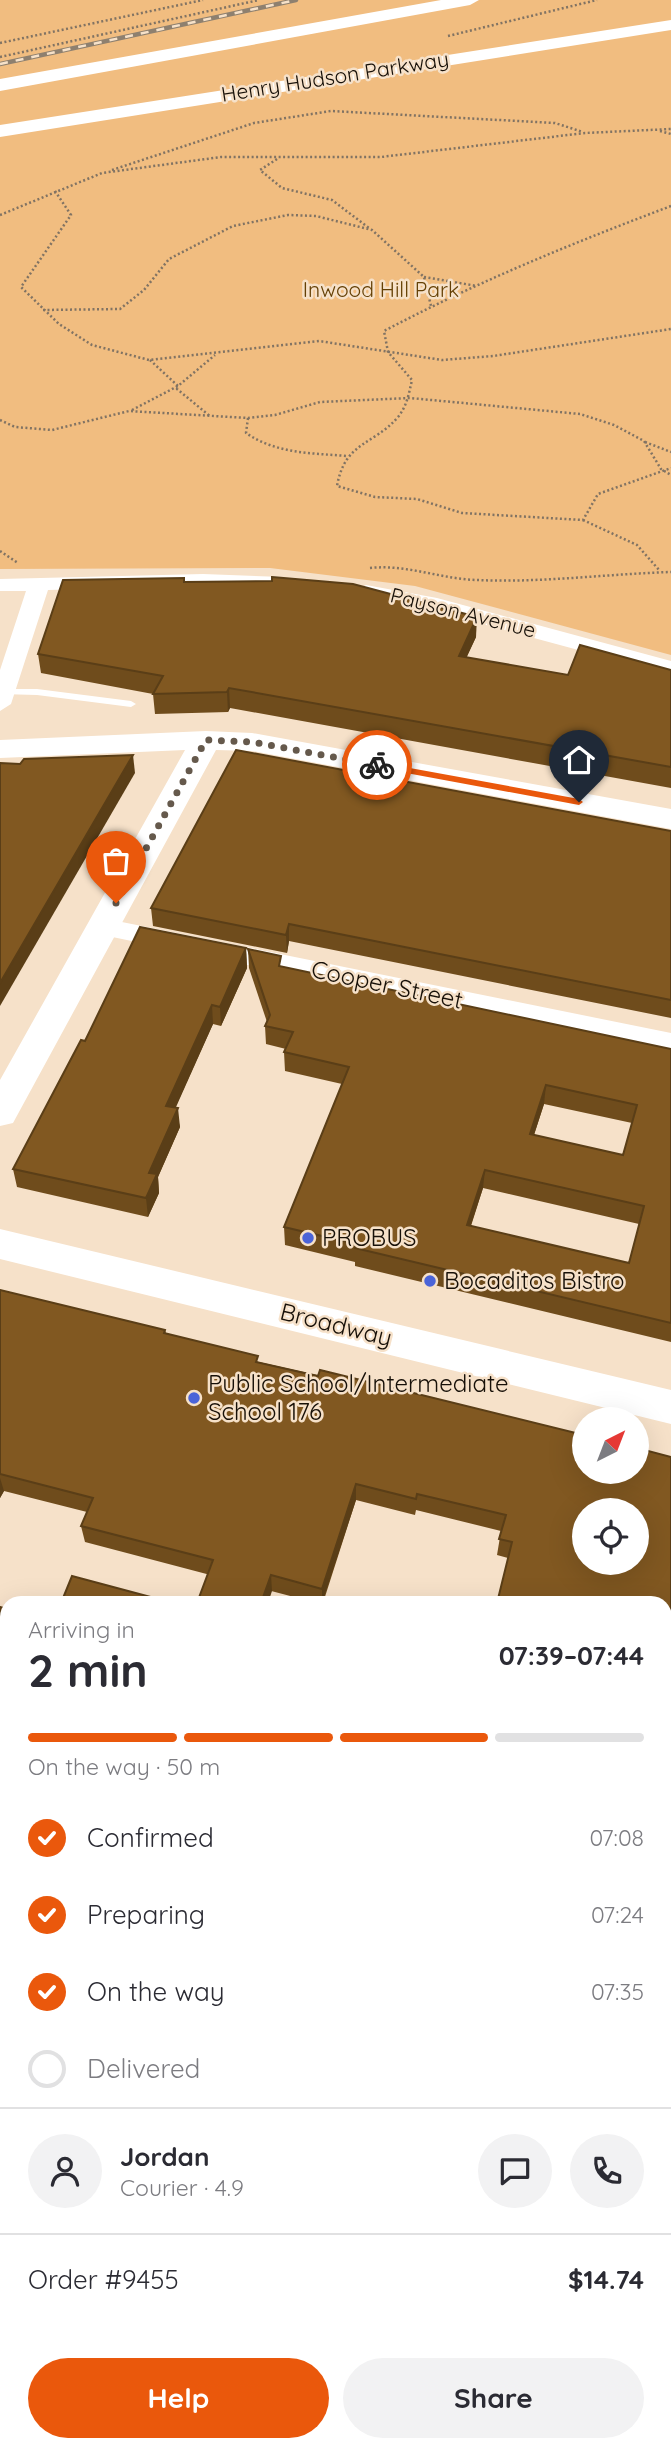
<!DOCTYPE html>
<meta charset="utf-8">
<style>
body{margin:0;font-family:Quicksand,sans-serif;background:#f2f2f3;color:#2b2b33;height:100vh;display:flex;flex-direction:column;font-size:26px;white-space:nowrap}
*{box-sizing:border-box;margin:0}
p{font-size:23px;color:#7c7c81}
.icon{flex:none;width:38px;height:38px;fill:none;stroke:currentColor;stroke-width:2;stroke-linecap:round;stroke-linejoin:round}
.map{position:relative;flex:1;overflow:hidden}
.drawer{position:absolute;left:0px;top:1596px;width:672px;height:856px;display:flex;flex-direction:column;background:#fff;border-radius:21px 21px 0 0;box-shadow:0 7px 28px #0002}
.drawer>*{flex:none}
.needle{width:46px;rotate:42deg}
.controls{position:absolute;left:572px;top:1407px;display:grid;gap:14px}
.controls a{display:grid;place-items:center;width:77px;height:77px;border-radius:50%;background:#fff;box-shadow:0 7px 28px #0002;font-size:35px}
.pin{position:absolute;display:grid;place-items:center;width:60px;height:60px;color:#fff;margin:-72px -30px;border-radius:50% 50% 50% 0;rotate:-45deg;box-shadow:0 0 7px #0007}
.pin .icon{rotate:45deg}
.courier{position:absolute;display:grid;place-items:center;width:70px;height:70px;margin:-35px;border:5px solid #ea580c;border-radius:50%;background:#fff;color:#222;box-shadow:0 2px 9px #0007}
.headline em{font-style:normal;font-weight:700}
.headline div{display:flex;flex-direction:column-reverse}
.headline{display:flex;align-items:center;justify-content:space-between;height:119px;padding:0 28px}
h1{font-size:46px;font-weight:700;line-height:52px}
.bar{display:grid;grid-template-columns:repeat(4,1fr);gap:10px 7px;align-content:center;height:84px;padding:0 28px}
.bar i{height:9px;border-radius:5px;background:#e1e1e2}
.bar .current{background:#ea580c}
.bar p{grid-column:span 4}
.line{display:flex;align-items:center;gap:18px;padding:0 28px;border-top:2px solid #e1e1e2}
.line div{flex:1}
.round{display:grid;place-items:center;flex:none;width:74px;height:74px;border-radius:37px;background:#f2f2f3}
ol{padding:0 28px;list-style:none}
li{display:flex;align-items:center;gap:21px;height:77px}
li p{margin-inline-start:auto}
li .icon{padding:7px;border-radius:50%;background:#ea580c;color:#fff;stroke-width:4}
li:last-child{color:#7c7c81}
li i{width:38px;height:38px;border:4px solid #e1e1e2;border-radius:50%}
.primary-button{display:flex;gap:14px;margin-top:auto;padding:14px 28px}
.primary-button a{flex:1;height:80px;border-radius:42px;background:#ea580c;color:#fff;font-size:28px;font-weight:700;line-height:80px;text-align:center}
.primary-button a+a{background:#f2f2f3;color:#2b2b33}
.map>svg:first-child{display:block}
.green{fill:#f1bd80}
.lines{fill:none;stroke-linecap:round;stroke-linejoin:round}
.path{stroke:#817363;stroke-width:2.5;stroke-dasharray:2 2.5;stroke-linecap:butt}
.lane{fill:#fff;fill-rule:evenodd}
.street{fill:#fff;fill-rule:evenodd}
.secondary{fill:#fff;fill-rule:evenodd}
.primary{fill:#fff;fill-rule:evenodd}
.highway{fill:#fff;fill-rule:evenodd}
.rail-casing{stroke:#8e806f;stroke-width:4.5}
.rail{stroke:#f6e1c9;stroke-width:2.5;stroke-dasharray:8;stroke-linecap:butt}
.wall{fill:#6f4c1c;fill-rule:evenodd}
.shaded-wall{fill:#5a3e17}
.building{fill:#815821;stroke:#5a3e17;stroke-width:2;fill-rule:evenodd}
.route{fill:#ea580c}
.done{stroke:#65594c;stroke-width:7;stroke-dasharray:0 12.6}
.poi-dot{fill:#4b64d8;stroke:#f6e1c9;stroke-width:2.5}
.labels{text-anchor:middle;stroke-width:5;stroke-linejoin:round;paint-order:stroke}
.far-street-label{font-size:21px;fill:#171008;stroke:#f6e1c9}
.far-park-label{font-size:21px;fill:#654005;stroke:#f6e1c9}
.street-label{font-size:24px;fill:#171008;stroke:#f6e1c9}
.poi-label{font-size:24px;fill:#171008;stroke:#f6e1c9;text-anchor:start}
</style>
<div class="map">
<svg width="671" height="2451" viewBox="0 0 671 2451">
<rect width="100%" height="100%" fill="#f6e1c9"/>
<polygon class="green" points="0,0 671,0 671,655 415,586 270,568 0,569"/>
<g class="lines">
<g class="path">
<polyline points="448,36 597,0"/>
<polyline points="0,43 203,0"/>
<polyline points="0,57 259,0"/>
<polyline points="660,131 671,134"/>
<polyline points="277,159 260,170 282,188 332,200 369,228"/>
<polyline points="112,170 254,123 331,111 555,123 583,132"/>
<polyline points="55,191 71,215 21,287 59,324 92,345 149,360 319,341 442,360 493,356 671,329"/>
<path d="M671 206C573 243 477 282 384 331L388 352 412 380C409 393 407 406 398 417 373 446 345 441 337 486L375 497 417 499 462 513 583 520 598 494 671 468"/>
<polyline points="0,215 102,173 221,157 381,157 585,133 671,129"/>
<polyline points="424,277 477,286"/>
<polyline points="43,310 120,309 144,290 169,259 233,226 288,215 316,216 372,230 424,277 431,306"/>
<polyline points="150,360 178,386 177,389 211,417"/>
<polyline points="132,410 178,386 215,355"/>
<path d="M248 418 246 433C277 454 311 453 347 456"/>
<polyline points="0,420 15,427 52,430 129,411 248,418 275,415 320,402 410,398 580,414 614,425 644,441 661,469 671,475"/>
<polyline points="645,442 671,452"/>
<polyline points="583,520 637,545 660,571"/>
<polyline points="0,551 18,563"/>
<path d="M370 568C406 564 441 579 477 580 541 583 606 574 671 572"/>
</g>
<polygon class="lane" points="4,689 37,689 131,701 136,704 131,707 37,695 0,694 0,690"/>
<g class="street">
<polygon points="203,574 282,577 293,583 282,589 203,586 48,590 11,704 0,711 0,670 26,591 0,591 0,579"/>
<polygon points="366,585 437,598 671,661 671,675 427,609 358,596 355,591"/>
<polygon points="102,918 671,1033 671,1053 93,933 89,927 93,921"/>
</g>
<g class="secondary">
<polygon points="206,731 252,733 671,809 671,829 252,751 216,750 13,1123 0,1126 0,1080 185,750 0,758 0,740"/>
<polygon points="0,1825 7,1827 7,1875 0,1873"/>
<polygon points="671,2042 671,2129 665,2132 665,2044"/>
<polygon points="580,2445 640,2445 639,2451 579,2451"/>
</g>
<polygon class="primary" points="0,1229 671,1390 671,1424 0,1259"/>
<g class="highway">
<polygon points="441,0 479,0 470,5 0,91 0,79"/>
<polygon points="671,20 671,30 0,137 0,125"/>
</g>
<g class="rail-casing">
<polyline id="rail" points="0,64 296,0"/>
</g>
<use href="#rail" class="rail"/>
</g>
<g class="wall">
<polygon points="184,582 476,637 466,658 568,675 671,670 671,788 230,708 228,712 155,714 153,694 41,673 38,654"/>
<polygon points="671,831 671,1018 289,941 287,953 153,926 151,908"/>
<polygon points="246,948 247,968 221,1026 213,1024 175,1108 180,1127 158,1177 159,1193 148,1217 17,1187 13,1169"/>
<path d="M248 949 282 967 671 1049V1342L355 1266V1262L285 1245 284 1227 342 1084 285 1071 284 1052 286 1049 266 1044 265 1026 267 1022 249 968ZM544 1104 632 1123 623 1155 534 1135ZM483 1188 639 1224 629 1263 471 1226Z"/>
<polygon points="0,1290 165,1330 166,1333 259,1362 584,1435 508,1558 497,1555 501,1531 416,1510 415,1515 356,1500 323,1603 317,1603 85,1542 81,1526 87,1512 4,1491 0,1498"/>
<polygon points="0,1708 7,1710 7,1776 0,1774"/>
<polygon points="7,1933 7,2158 0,2155 0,1951"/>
</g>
<g class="shaded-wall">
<polygon points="477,617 476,637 458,676 459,656"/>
<polygon points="229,688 230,708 228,712 227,692"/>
<polygon points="133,755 135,773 0,1006 0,983"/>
<polygon points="289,924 289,941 287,953 286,935"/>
<polygon points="246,948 247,968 221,1026 220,1007"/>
<polygon points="212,1005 213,1024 168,1125 166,1106"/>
<polygon points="546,1085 544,1104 528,1153 530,1134"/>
<polygon points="178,1108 180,1127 158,1177 159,1193 148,1217 146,1198 149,1173"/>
<polygon points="485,1170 483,1188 465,1243 467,1225"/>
<polygon points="0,1478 4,1491 0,1498"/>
<polygon points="356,1484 356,1500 322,1603 322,1589"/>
<polygon points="271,1575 272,1591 268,1603 261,1603"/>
<polygon points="6,1651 7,1655 7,1675 0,1692 0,1665"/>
</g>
<g class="building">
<polygon points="272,577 353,584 477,617 459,656 568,675 580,645 671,670 671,767 229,688 227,692 153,694 163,676 38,654 63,580 184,578 184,582 272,581"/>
<polygon points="236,750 671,831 671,1000 289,924 286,935 151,908"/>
<polygon points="133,755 0,983 0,763 20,764 24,759"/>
<polygon points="140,927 246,948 220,1007 212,1005 166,1106 178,1108 149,1173 157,1174 146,1198 13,1169 81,1040 85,1041"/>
<path d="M248 949 281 956 279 966 671 1049V1323L355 1248 356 1244 284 1227 349 1067 284 1052 293 1032 265 1026 270 1015ZM546 1085 637 1105 623 1155 530 1134ZM485 1170 644 1206 629 1263 467 1225Z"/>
<path d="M0 1290 165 1330 164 1333 258 1356 256 1362 318 1376 320 1370 584 1435V1472H637V1448L671 1457V1613L665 1645V1603H497L512 1542 499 1539 506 1515 417 1494 416 1499 356 1484 322 1589 271 1575 261 1603H197L213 1560 81 1526 93 1498 0 1474ZM584 1510H637V1563H584Z"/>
<polygon points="72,1576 173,1603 61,1603"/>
<polygon points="0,1607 7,1609 7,1651 6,1651 0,1665"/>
<polygon points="0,1708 7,1710 7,1763 0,1761"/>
<polygon points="7,1933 7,2150 0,2148 0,1951"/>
<polygon points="0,2365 7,2368 7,2445 230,2445 248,2451 0,2451"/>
<polygon points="312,2445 430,2445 429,2451 311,2451"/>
</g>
<polygon class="route" points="377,762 579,799 583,802 579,805 374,767"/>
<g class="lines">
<polyline class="done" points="116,903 206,740 252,742 377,765"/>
</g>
<g class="poi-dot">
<circle cx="308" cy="1238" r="7"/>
<circle cx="430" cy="1281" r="7"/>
<circle cx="194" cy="1398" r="7"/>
</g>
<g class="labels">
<g class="far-street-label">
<text transform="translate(335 77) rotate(-9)" y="7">Henry Hudson Parkway</text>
<text transform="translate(463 613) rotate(14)" y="7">Payson Avenue</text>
</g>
<g class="far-park-label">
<text x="381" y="297">Inwood Hill Park</text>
</g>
<g class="street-label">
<text transform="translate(387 985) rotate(12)" y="8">Cooper Street</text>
<text transform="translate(336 1325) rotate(14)" y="8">Broadway</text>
</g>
<g class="poi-label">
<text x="322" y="1246">PROBUS</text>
<text x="444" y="1289">Bocaditos Bistro</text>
<text x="208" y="1392">Public School/Intermediate<tspan x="208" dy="28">School 176</tspan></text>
</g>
</g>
</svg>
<div class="controls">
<a><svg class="needle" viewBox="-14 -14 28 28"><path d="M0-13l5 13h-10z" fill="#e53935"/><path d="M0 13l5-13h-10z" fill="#7c7c81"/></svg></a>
<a><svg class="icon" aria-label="locate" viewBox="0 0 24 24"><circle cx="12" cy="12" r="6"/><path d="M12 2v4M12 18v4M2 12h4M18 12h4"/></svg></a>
</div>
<div class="pin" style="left:116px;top:903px;background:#ea580c"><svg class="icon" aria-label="bag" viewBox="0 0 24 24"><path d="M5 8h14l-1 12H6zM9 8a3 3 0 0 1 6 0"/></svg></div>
<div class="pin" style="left:579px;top:802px;background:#1f2937"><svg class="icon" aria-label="home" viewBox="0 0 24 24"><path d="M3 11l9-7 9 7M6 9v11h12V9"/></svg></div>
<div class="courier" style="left:377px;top:765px"><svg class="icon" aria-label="bike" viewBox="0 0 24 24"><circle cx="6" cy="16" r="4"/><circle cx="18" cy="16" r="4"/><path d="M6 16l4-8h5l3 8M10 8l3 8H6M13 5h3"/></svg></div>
<section class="drawer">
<div class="headline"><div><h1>2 min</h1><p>Arriving in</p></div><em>07:39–07:44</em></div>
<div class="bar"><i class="current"></i><i class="current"></i><i class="current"></i><i></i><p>On the way · 50 m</p></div>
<ol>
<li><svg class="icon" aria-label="check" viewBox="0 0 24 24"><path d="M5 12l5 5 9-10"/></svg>Confirmed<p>07:08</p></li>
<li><svg class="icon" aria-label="check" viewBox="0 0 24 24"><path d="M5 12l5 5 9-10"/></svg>Preparing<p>07:24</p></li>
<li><svg class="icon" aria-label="check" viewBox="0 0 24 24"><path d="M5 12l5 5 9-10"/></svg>On the way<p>07:35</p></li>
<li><i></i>Delivered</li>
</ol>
<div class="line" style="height:126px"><a class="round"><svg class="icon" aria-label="person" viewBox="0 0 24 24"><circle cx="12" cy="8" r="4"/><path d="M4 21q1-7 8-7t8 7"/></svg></a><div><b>Jordan</b><p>Courier · 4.9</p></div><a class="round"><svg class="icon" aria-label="chat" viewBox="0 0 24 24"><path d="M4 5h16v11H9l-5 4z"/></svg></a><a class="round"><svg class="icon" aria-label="phone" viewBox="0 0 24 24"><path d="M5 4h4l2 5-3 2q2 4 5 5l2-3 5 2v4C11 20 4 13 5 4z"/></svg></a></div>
<div class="line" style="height:91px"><div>Order #9455</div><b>$14.74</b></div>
<div class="primary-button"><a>Help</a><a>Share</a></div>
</section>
</div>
